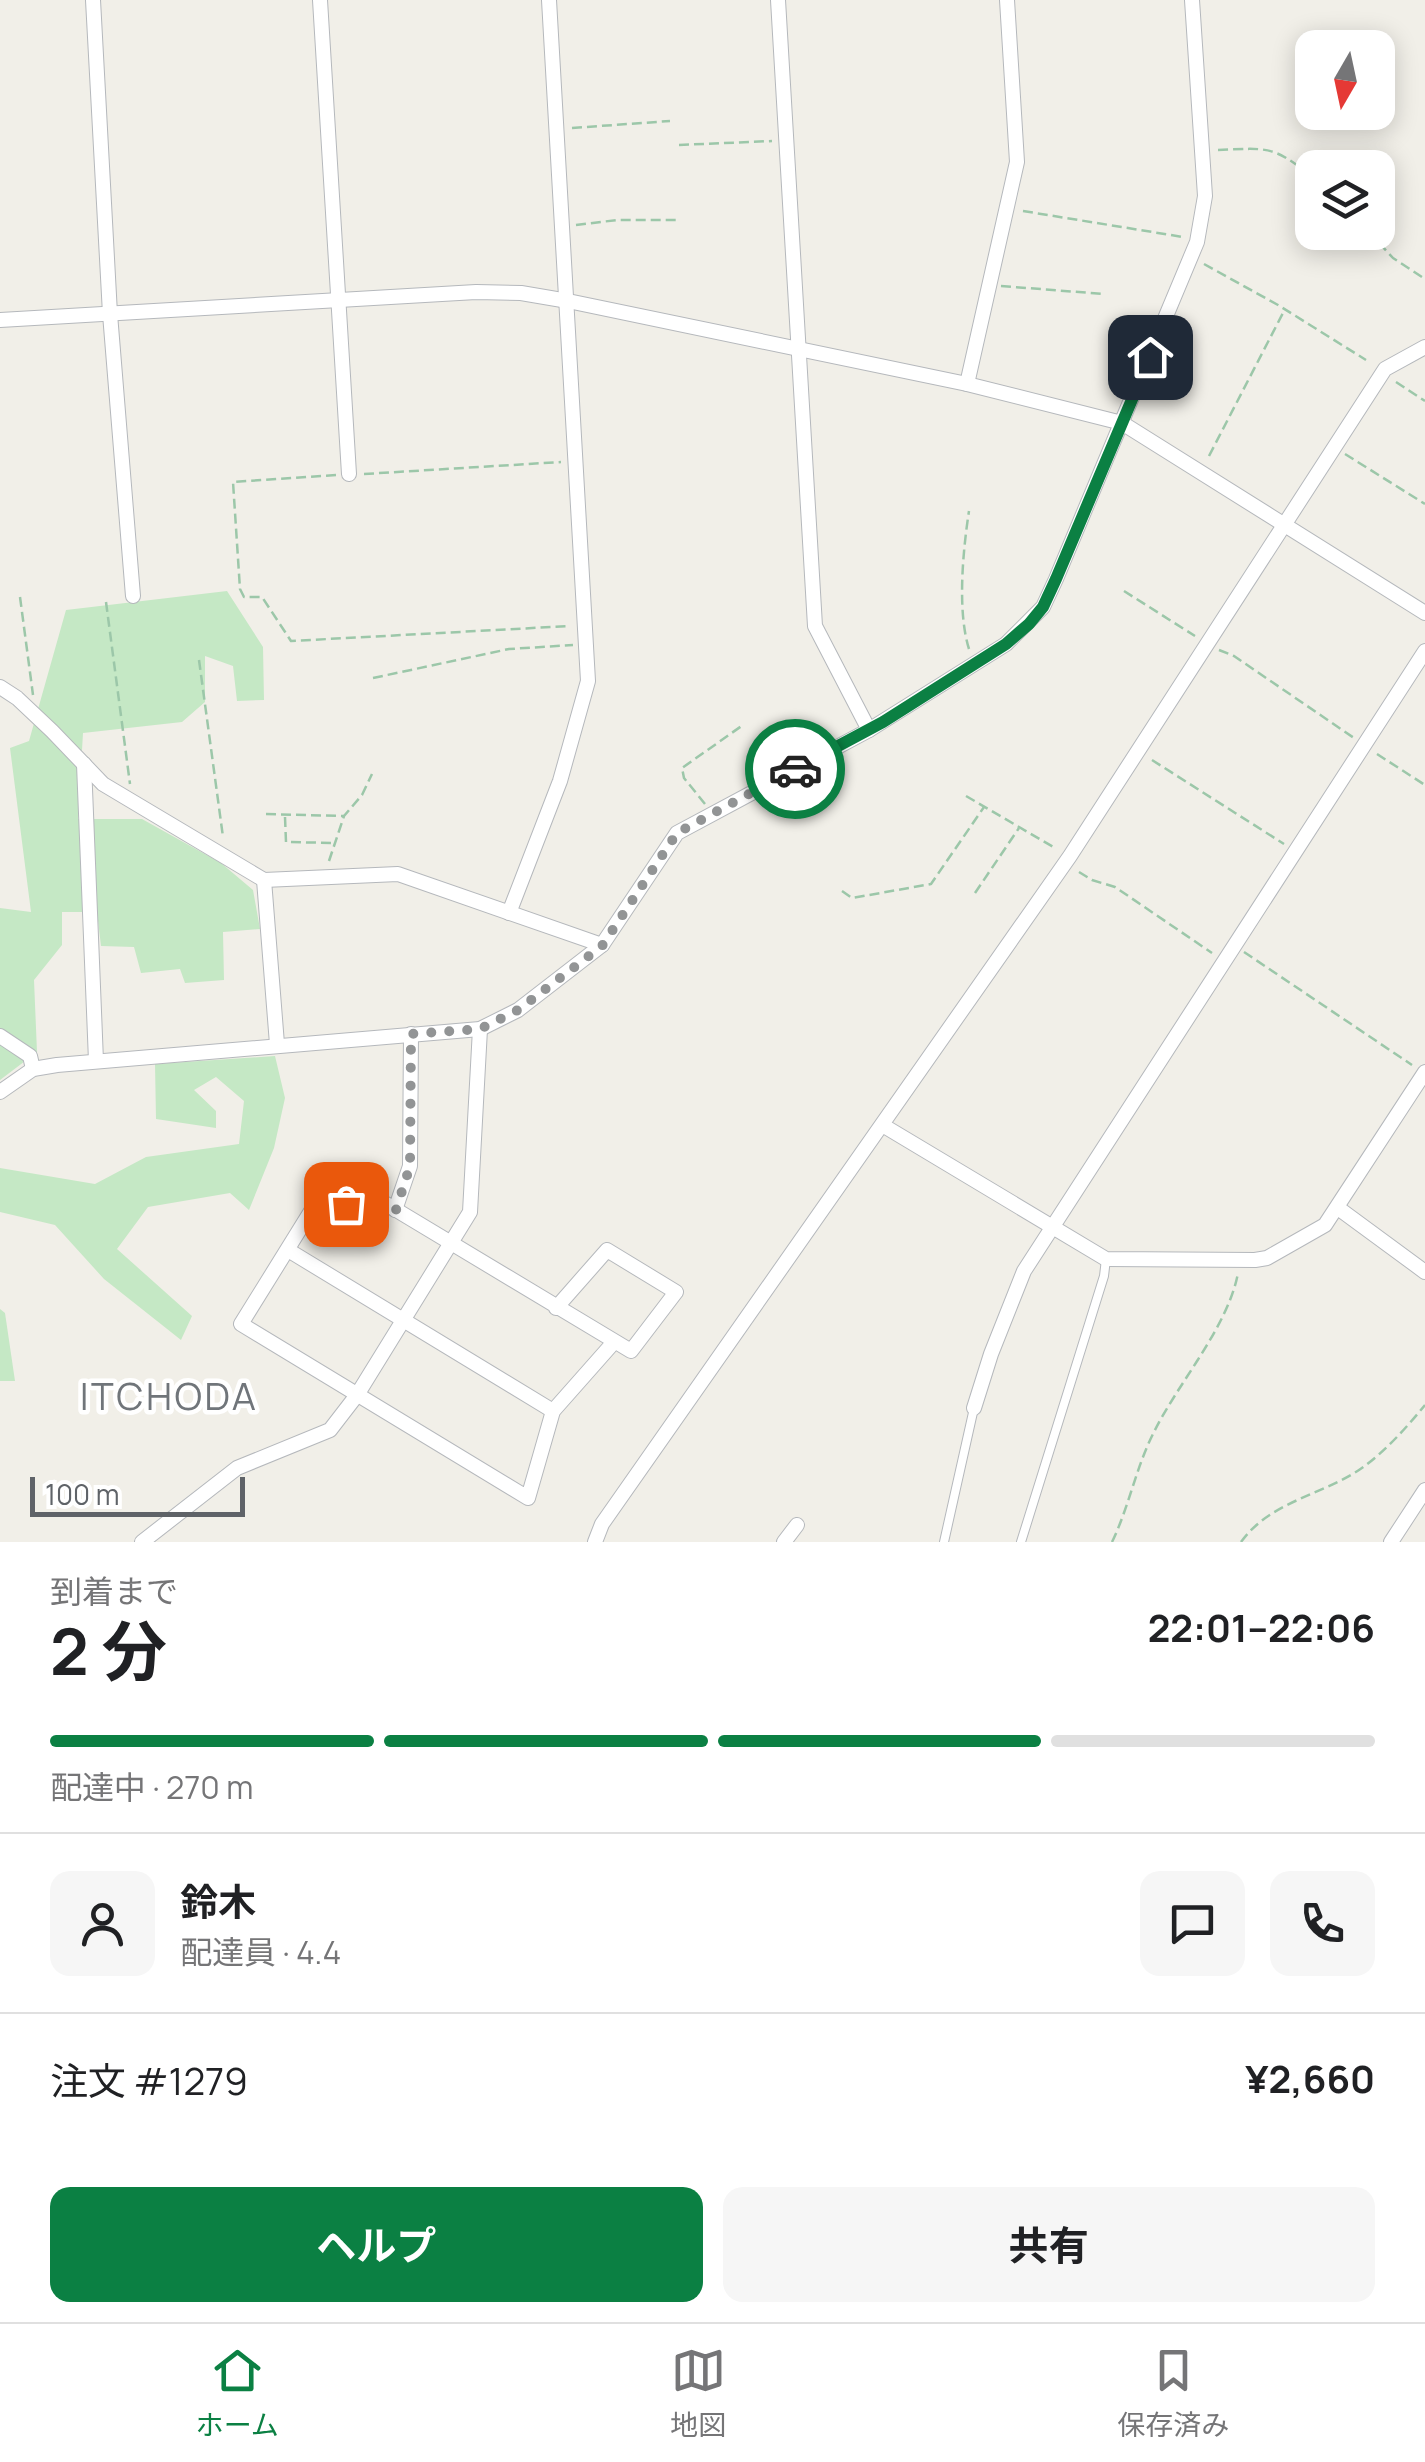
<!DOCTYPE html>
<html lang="ja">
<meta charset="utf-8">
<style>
body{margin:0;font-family:Manrope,"Noto Sans JP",sans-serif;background:#f6f6f6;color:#202124;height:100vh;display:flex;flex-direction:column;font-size:38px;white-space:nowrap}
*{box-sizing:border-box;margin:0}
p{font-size:32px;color:#757577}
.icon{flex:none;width:55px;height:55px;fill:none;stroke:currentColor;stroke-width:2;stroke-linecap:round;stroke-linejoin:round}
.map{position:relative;height:1542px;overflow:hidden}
.drawer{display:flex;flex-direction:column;background:#fff;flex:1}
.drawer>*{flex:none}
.needle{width:65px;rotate:189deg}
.buttons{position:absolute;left:1295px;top:30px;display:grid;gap:20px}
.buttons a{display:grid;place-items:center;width:100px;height:100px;border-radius:20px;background:#fff;box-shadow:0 5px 25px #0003;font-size:50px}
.scale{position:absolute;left:30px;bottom:25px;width:215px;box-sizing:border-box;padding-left:10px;border:5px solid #5f6368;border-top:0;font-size:28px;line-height:35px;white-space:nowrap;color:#5f6368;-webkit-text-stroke:8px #fff;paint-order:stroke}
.pin{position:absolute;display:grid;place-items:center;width:85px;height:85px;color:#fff;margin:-42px;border-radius:20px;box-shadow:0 5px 15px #0006}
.courier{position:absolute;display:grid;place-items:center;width:100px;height:100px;margin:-50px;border:8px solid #0b8043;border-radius:50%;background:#fff;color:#222;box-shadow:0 2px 12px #0007}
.summary em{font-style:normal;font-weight:700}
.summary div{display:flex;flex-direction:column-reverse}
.summary{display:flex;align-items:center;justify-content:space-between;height:170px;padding:0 50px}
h1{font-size:65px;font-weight:700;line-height:75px}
.bar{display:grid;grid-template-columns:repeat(4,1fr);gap:15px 10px;align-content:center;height:120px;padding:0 50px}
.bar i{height:12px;border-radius:8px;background:#e0e0e0}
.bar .on{background:#0b8043}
.bar p{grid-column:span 4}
.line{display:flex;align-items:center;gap:25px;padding:0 50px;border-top:2px solid #e0e0e0}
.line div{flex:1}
.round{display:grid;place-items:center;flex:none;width:105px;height:105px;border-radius:20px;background:#f6f6f6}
.action{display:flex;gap:20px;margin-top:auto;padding:20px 50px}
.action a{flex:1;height:115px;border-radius:20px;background:#0b8043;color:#fff;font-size:40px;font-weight:700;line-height:115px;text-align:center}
.action a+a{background:#f6f6f6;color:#202124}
.tab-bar{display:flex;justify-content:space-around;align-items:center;height:140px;border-top:2px solid #e0e0e0;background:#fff;font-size:28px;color:#757577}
.tab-bar a{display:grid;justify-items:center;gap:5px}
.tab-bar .on{color:#0b8043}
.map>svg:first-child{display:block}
.green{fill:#c5e8c5}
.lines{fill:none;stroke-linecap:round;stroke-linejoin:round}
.lane-casing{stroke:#b5b8bc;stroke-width:10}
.street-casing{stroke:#b5b8bc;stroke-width:16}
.path{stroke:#9cc7a9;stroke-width:2.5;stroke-dasharray:10 5;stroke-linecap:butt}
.lane{stroke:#fff;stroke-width:8}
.street{stroke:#fff;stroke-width:14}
.done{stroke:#929495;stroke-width:10;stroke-dasharray:0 18}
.route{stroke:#0b8043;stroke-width:12}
.labels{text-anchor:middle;stroke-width:9;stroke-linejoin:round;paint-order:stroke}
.quarter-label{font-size:38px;letter-spacing:2.5px;fill:#70757a;stroke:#fff}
</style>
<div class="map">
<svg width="1425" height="1542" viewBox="0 0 1425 1542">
<rect width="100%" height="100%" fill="#f1efe8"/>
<g class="green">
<polygon points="227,591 263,647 264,700 237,701 233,666 205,656 205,702 182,722 83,733 78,819 142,819 221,863 253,890 260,929 223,932 224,980 185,983 180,969 141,973 134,947 101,946 97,912 62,912 62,945 34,980 37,1052 0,1080 0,908 31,912 10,748 29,741 66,610"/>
<polygon points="275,1056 285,1098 274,1148 249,1210 230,1193 148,1207 117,1249 192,1316 181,1340 104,1279 55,1225 0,1212 0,1168 95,1184 146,1157 239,1144 244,1101 216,1077 194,1090 216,1111 216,1128 156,1119 155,1064"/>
<polygon points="0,1309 5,1313 15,1381 0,1381"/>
</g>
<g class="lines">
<g class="lane-casing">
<g id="lane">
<polyline points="944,1542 974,1408"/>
<polyline points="1021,1542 1104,1276 1106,1259"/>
</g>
</g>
<g class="street-casing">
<g id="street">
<polyline points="93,0 110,314 133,596"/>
<polyline points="320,0 349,474"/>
<polyline points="778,0 815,626 869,730"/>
<polyline points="0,320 476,292 521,293 568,301 967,384 1122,423 1425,613"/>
<polyline points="967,384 1017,162 1007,0"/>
<polyline points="0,687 17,698 52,731 103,784 264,880 398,874 602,945"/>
<polyline points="84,764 96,1061"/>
<polyline points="264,880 277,1044"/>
<polyline points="509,913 560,781 588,681 549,0"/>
<polyline points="0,1036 30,1056 33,1069"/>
<polyline points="0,1092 33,1069 57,1065 480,1029 518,1010 602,945 677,833 869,730 1006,644 1043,607 1056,579 1197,242 1205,196 1192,0"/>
<polyline points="884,1126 1106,1259 1255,1260 1267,1258 1325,1225 1425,1072"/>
<polyline points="1338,1208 1425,1272"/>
<polyline points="395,1210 410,1166 411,1034"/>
<polyline points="288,1250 553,1411"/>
<polyline points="556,1308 607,1250 676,1292 631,1351 378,1199 313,1208 241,1324 528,1498 553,1411 614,1342"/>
<polyline points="974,1408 991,1354 1024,1271 1425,651"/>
<polyline points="142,1542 237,1468 330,1430 357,1395 470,1212 480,1029"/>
<polyline points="595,1542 602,1524 1070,856 1385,369 1425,347"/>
<polyline points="784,1542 797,1525"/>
<polyline points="1391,1542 1425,1490"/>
</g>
</g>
<g class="path">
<polyline points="572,128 670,121"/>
<polyline points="679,145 772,141"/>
<path d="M1218 150C1268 148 1273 145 1312 177"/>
<polyline points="1023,211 1183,237"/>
<polyline points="576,225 617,220 679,220"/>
<polyline points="1369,232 1393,258 1425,279"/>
<polyline points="1204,264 1278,305 1366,360"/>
<polyline points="1001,286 1104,294"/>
<polyline points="1396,382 1425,401"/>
<polyline points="1345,454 1425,504"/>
<polyline points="1209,456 1284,311"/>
<polyline points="364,474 561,462"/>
<polyline points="336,475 233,482 240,589 244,597 262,597 291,641 570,626"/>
<polyline points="1124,591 1195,636"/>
<polyline points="20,597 33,695"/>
<polyline points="106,602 130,784"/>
<path d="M969 649C957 611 963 550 969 511"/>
<polyline points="1219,650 1234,656 1354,738"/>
<polyline points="199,660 223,837"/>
<polyline points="373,678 509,649 573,645"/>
<polyline points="1377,754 1425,785"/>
<polyline points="1152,760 1284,844"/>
<polyline points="966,796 1055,848"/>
<polyline points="705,804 684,778 682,768 743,725"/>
<polyline points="266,814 344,816"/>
<polyline points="285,817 286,842 334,843"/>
<polyline points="329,861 344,816 362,795 372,774"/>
<polyline points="1079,872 1092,880 1115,887 1212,953"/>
<polyline points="842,891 852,898 931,884 984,807"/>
<polyline points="975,893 1019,828"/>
<polyline points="1244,952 1412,1065"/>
<path d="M1112 1542C1129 1507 1136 1467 1154 1432 1178 1383 1228 1327 1238 1273"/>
<path d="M1241 1542C1270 1502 1319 1496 1359 1470 1384 1453 1406 1428 1425 1405"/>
</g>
<use href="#lane" class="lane"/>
<use href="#street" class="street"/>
</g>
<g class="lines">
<polyline class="done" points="346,1204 378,1199 396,1210 410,1166 411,1034 480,1029 518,1010 602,946 677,833 795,769"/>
<polyline class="route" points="795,769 883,722 1006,644 1029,624 1043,607 1056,579 1150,357"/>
</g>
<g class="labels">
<g class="quarter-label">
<text x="169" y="1410">ITCHODA</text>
</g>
</g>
</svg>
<div class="buttons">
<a><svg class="needle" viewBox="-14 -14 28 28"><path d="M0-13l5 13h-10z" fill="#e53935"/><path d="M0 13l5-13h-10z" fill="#757577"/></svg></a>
<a><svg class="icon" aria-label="layers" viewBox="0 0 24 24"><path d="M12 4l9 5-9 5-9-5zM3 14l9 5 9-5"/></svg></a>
</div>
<div class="scale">100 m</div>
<div class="pin" style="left:346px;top:1204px;background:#ea580c"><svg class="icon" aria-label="bag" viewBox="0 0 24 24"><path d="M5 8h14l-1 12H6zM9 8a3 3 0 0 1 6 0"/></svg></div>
<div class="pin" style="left:1150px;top:357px;background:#1f2937"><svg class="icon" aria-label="home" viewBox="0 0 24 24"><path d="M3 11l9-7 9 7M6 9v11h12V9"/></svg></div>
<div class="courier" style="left:795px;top:769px"><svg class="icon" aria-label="car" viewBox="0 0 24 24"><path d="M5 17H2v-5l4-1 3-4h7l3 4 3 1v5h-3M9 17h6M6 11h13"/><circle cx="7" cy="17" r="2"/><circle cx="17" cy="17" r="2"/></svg></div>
</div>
<section class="drawer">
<div class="summary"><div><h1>2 分</h1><p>到着まで</p></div><em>22:01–22:06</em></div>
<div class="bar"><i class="on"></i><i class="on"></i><i class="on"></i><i></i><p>配達中 · 270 m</p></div>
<div class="line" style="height:180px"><a class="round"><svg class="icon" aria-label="person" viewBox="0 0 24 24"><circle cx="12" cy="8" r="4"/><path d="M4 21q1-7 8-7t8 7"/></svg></a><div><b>鈴木</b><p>配達員 · 4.4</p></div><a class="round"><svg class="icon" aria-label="chat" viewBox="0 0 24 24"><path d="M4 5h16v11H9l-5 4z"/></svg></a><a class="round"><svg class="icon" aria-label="phone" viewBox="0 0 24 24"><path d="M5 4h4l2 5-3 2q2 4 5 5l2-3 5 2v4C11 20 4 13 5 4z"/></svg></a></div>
<div class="line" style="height:130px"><div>注文 #1279</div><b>¥2,660</b></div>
<div class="action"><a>ヘルプ</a><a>共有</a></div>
</section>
<nav class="tab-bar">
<a class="on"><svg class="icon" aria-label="home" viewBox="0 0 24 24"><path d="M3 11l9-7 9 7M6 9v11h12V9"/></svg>ホーム</a>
<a><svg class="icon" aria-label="map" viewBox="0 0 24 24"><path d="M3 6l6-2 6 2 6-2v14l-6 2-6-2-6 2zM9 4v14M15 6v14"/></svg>地図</a>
<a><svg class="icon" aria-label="saved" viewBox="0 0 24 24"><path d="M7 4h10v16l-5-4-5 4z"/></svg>保存済み</a>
</nav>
